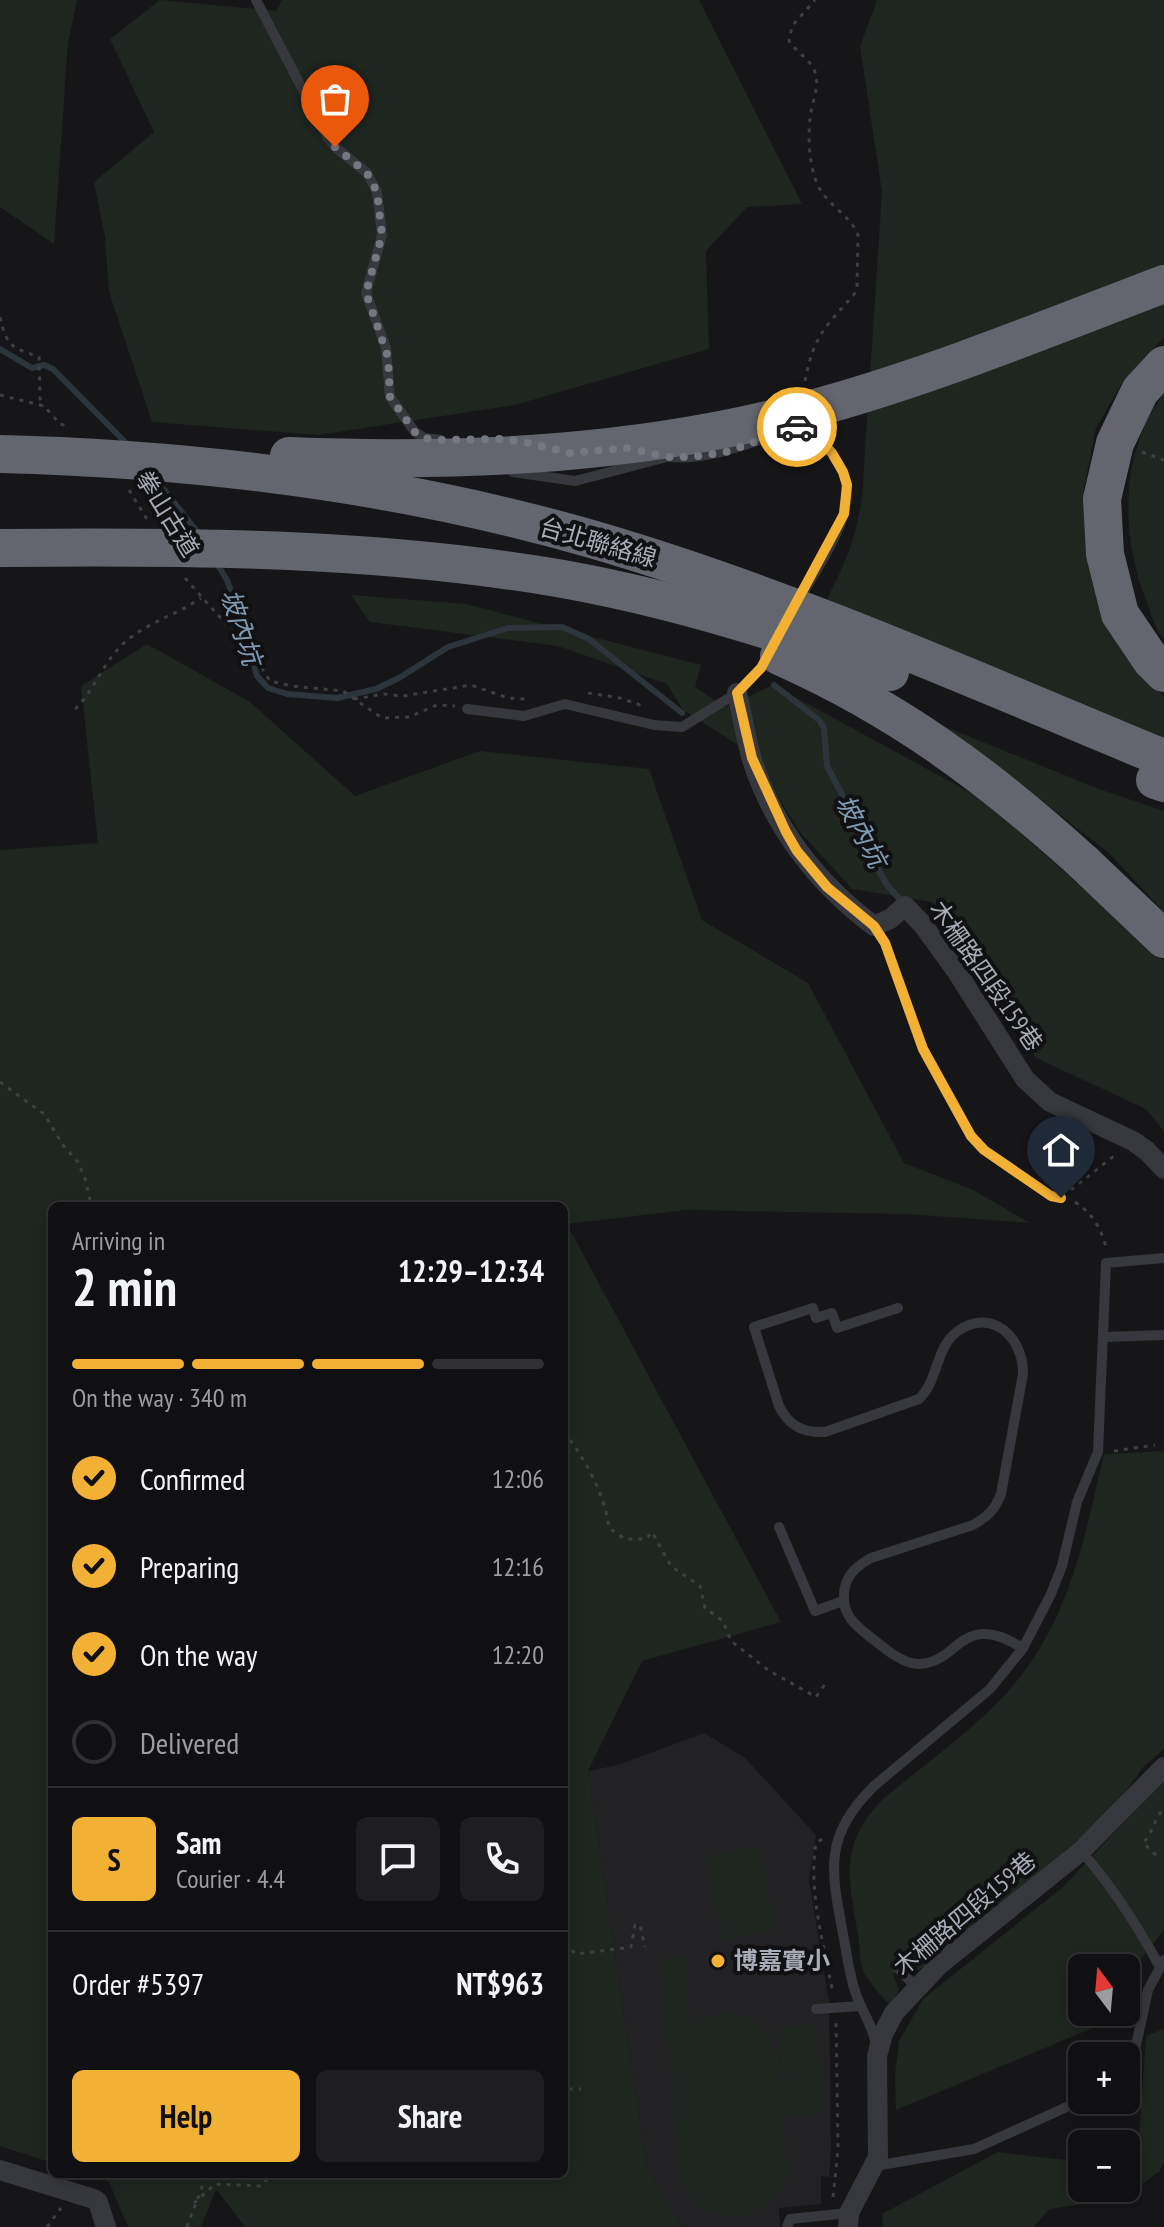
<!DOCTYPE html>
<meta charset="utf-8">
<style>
body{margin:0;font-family:"PT Sans Narrow","Noto Sans TC",sans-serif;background:#1e1e20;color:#f1f3f6;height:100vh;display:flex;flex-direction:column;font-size:30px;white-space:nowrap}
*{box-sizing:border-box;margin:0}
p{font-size:26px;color:#9c9d9f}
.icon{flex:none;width:44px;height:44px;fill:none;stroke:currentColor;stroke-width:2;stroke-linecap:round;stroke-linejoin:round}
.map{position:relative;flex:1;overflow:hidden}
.panel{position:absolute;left:48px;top:1202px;width:520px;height:976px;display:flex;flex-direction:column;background:#101012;border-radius:12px;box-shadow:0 4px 20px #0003,0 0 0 2px #303032}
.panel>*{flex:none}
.needle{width:52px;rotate:344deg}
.fabs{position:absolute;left:1068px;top:1954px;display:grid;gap:16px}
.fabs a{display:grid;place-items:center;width:72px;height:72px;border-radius:12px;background:#101012;box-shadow:0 4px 20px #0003,0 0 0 2px #303032;font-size:40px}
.pin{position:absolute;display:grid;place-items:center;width:68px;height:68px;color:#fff;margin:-82px -34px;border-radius:50% 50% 50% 0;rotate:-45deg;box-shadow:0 0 8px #0007}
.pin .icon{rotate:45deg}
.courier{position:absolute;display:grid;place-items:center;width:80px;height:80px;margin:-40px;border:6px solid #f2b134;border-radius:50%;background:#fff;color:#222;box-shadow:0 2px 10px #0007}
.summary em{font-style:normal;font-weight:800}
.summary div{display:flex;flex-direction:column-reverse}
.summary{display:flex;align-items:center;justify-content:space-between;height:136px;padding:0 24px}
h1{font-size:52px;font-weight:800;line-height:60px}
.bar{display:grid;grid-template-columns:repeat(4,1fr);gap:12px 8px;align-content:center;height:96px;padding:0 24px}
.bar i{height:10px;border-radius:6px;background:#303032}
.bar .active{background:#f2b134}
.bar p{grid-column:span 4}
.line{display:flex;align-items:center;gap:20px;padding:0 24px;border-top:2px solid #303032}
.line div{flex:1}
.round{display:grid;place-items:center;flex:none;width:84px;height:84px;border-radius:12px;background:#1e1e20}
ol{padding:0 24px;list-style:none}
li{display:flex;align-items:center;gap:24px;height:88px}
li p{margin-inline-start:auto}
li .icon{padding:8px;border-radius:50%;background:#f2b134;color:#111;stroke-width:4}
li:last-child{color:#9c9d9f}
li i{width:44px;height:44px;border:4px solid #303032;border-radius:50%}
.cta{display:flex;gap:16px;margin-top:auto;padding:16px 24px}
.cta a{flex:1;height:92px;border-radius:12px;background:#f2b134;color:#111;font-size:32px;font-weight:800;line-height:92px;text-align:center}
.cta a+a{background:#1e1e20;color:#f1f3f6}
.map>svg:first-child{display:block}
.built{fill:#222225}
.green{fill:#1e261f}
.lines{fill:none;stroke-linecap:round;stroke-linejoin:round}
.stream{stroke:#2c353c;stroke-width:6}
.path{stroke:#3d3f44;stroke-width:3;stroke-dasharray:4 6;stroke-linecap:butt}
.lane{stroke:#37383d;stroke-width:10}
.street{stroke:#37383d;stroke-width:20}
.highway{stroke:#63666e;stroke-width:38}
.highway-bridge{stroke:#63666e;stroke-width:38}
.done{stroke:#757880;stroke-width:8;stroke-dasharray:0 14.4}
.route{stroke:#f2b134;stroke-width:10}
.poi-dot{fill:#f2b134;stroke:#111113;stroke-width:3}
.labels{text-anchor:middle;stroke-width:8;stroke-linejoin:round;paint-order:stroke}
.street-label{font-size:24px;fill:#a8adb8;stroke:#111113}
.poi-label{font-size:24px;font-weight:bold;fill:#a8adb8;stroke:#111113;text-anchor:start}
.water-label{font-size:26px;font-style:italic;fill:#7f9bb3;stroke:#111113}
</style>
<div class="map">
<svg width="1164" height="2227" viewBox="0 0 1164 2227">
<rect width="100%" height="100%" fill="#161618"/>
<polygon class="built" points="704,1733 745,1758 816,1835 809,1880 829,2002 831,2150 829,2177 821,2176 821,2204 779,2208 780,2226 775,2227 681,2227 646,2165 588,1771 618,1765"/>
<g class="green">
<polygon points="0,0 77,0 68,43 54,244 0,207"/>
<polygon points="160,0 276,11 282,0 699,0 802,204 747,207 706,251 709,349 515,405 318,435 152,422 109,292 105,237 94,182 154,132 110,39"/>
<path d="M877 0H1164V337L1122 383 1096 428 1084 488 1086 543 1127 652 1164 697V738L827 599C846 562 856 538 862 497L882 192 860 46Z"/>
<path d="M1164 393V640C1155 628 1151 614 1146 600 1120 534 1120 452 1164 393Z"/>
<polygon points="351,595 466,604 701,665 695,687 725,707 773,685 984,800 1164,961 1164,1131 1146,1109 1036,1058 932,902 852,889 800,832 751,753 683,710 667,684 558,646 370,622"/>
<polygon points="147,644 250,702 355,796 480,751 649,769 702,920 808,983 904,1163 973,1190 1030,1223 907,1214 686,1210 567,1224 781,1622 642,1661 588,1771 646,2165 681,2227 245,2227 216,2189 201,2227 128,2227 109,2182 85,2174 564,2174 564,1206 52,1206 52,2163 0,2146 0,850 98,843 81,686"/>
<polygon points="946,727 1099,789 1164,811 1164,912 1109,853"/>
<path d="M1164 1451V1749L1144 1766 1117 1803 1072 1845 918 1971 913 1972 904 1963 893 1974 899 1990 890 2006C881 1995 870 1984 863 1971 859 1962 860 1946 858 1935 848 1877 839 1843 884 1798 923 1766 966 1735 1001 1699 1068 1629 1083 1544 1104 1454Z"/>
<polygon points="1164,1780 1164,1930 1126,1978 1126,1968 1082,1968 1082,2012 1103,2012 1093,2028 896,2110 895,2074 899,2041 923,1999 1063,1887"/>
<polygon points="760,1846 776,1930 722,1940 706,1856"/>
<path d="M684 1957 691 2027C700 2023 710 2016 720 2014 752 2009 771 2033 779 2060L788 2176 773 2200 750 2215 739 2217 716 2215 698 2206 689 2198 679 2173 661 1959Z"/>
<polygon points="816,2024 823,2113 786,2116 779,2027"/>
<polygon points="1164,2029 1164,2160 1160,2171 1123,2198 1050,2209 1033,2227 883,2227 882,2214 998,2152 1082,2162 1082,2188 1126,2188 1126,2144 1139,2136 1146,2036"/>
</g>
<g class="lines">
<g class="stream">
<polyline points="0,349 32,368 44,365 53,369 129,446"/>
<polyline points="154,477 199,534"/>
<polyline points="217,564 227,580 241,620 257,676 268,688 287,694 337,698 376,689 399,678 448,647 508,628 562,627 589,639 682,713"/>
<polyline points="774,685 819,720 824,728 827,766 849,808 861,839 887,885 901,901"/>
</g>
<g class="path">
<path d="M0 317C7 347 11 347 39 357L40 399 44 406"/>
<path d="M805 381C814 333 827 326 856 292L857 286 858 235C850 214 825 205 816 181 809 161 808 139 810 119 811 105 819 89 816 75 812 60 797 53 789 41L792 26 815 0"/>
<polyline points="0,395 44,406 60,424 70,427"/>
<polyline points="1142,452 1164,460"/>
<polyline points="129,490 148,521"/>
<polyline points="185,578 233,632 251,644 258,662 270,681 292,686 343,691 382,718 409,717 437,705 455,706"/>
<polyline points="588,693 620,698 643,706"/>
<polyline points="354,699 384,694 403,696 471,685 508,698 526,699"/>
<path d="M75 709C95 690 103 662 124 643 147 622 177 615 201 598"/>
<polyline points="0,1082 44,1114 63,1145 78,1162 86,1181 91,1206"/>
<polyline points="1071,1190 1115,1155"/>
<path d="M1075 1202C1092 1213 1101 1228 1106 1247"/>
<path d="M564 1432C585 1458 605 1495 609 1528L625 1539H646L652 1532 671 1566 700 1586 705 1608 723 1621 731 1641 768 1670 816 1697 827 1681"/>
<polyline points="1114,1451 1155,1445"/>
<path d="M822 1839 816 1843C808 1893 824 1944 833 1994"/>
<path d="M1156 1855 1143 1843C1153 1833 1154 1818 1164 1809"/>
<polyline points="564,1944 576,1954 631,1947 635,1925 640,1925 645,1947"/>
<polyline points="564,2080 569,2089 581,2089"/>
<polyline points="833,2197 838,2149 836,2021"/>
<polyline points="194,2203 215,2184 261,2186 272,2174"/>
<polyline points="47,2227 61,2208"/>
<polyline points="187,2227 207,2174"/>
</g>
<g class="lane">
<polyline points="256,0 328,138 335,147 367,173 377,192 382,235 366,293 386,348 390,397 415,432 424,438 441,440"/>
<path d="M663 456C695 462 730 450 760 440"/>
<polyline points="513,472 575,481 667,457"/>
<path d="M798 602C816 568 859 513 844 474 836 455 819 439 806 424L802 425"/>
<polyline points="467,709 524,716 565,704 654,725 682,727 737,693 761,668 769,654"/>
<polyline points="874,926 885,943 923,1049 971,1136 984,1150 1051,1196 1061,1198"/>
<path d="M898 1308 837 1328 832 1313 816 1318 813 1308 754 1327 779 1406C789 1426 803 1433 825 1432L919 1399C939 1380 935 1347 958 1331 992 1307 1024 1338 1023 1374L1001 1494C995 1510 987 1517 973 1525L871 1558C855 1567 844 1577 844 1596 843 1615 855 1625 869 1636 897 1658 917 1678 950 1651 959 1643 969 1635 982 1634 997 1633 1010 1641 1023 1648"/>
<polyline points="1103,1337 1164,1335"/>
<polyline points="779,1527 815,1611 843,1601"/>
<path d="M1081 1851C1113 1887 1137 1925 1160 1967"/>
<polyline points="898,1968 916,1987"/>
<polyline points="816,2009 861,2006"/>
<path d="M876 2046C874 2027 862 2012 856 1994 849 1975 847 1954 843 1934 831 1869 823 1837 874 1786L990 1689 1023 1648 1051 1594 1062 1566 1077 1502 1098 1452 1106 1263 1164 1258"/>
<polyline points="1126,2078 1131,2068 1148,1990 1164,1960"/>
<polyline points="875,2166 974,2149 1082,2100"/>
<polyline points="787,2227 790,2219 849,2213"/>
</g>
<g class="street">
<path d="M737 693C742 715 746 738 752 760 774 828 818 884 874 926L890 919 905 906 923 925 957 972 1025 1079 1050 1102 1133 1141 1147 1151 1164 1169"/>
<polyline points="0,2170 94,2199 98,2202 106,2227"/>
<polyline points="848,2227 849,2213 878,2157 877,2056 883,2034 894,2013 939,1965 1081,1851 1164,1767"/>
</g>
<g class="highway">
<polyline points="1164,365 1140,391 1115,443 1102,499 1105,554 1120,614 1151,660 1164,673"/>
<polyline points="1155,780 1164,783"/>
<polyline points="1083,862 1164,939"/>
</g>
<g class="highway-bridge">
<path d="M0 454C200 459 402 484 595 540 790 597 976 681 1163 758"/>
<path d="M289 456C467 463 649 455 822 406 939 373 1051 327 1164 284"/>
<path d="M0 548C188 546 378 547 563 579 675 599 784 633 890 672"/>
<path d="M779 656C898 709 987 775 1083 862"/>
</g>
</g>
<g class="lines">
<polyline class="done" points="335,147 367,173 377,192 382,235 366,293 388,357 390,397 415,432 424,438 437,440 502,439 524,442 570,453 626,448 667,457 691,457 726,452 797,427"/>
<polyline class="route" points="797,427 806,424 832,453 843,472 847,485 844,514 761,668 737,693 752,758 786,832 797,851 827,887 874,926 885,943 923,1049 971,1136 984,1150 1051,1196 1061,1198"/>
</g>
<circle class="poi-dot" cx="718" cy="1961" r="8"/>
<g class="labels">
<g class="street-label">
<text transform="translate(167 514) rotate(58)" y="8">拳山古道</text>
<text transform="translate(598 543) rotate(16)" y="8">台北聯絡線</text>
<text transform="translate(986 976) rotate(55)" y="8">木柵路四段159巷</text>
<text transform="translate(965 1914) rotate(-40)" y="8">木柵路四段159巷</text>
</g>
<g class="poi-label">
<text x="734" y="1969">博嘉實小</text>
</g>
<g class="water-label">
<text transform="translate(241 627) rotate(72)" y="9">坡內坑</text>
<text transform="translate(861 831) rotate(62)" y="9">坡內坑</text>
</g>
</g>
</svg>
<div class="fabs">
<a><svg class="needle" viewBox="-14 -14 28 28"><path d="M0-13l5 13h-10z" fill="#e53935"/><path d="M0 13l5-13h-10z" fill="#9c9d9f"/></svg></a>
<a>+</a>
<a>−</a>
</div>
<div class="pin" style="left:335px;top:147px;background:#ea580c"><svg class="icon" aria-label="bag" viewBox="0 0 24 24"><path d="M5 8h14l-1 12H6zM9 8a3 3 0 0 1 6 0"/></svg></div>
<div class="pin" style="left:1061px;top:1198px;background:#1f2937"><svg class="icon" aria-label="home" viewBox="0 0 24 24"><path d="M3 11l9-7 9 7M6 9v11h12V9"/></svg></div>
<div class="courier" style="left:797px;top:427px"><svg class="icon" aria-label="car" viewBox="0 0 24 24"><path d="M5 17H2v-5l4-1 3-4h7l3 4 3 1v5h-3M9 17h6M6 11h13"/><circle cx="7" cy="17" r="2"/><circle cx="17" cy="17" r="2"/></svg></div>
<section class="panel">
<div class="summary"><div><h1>2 min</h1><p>Arriving in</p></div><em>12:29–12:34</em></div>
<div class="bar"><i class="active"></i><i class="active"></i><i class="active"></i><i></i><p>On the way · 340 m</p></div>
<ol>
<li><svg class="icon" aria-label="check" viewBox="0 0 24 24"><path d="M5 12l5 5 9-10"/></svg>Confirmed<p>12:06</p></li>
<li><svg class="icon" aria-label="check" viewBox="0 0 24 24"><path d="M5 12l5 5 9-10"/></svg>Preparing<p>12:16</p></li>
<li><svg class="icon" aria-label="check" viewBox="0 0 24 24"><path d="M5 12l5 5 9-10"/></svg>On the way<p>12:20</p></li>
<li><i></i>Delivered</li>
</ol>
<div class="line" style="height:144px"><b class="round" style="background:#f2b134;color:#111">S</b><div><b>Sam</b><p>Courier · 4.4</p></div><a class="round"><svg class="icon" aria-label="chat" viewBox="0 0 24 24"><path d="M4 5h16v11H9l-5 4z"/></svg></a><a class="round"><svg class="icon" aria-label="phone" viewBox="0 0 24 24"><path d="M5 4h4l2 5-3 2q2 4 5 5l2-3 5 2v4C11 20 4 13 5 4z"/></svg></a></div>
<div class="line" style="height:104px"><div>Order #5397</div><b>NT$963</b></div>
<div class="cta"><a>Help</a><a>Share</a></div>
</section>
</div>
